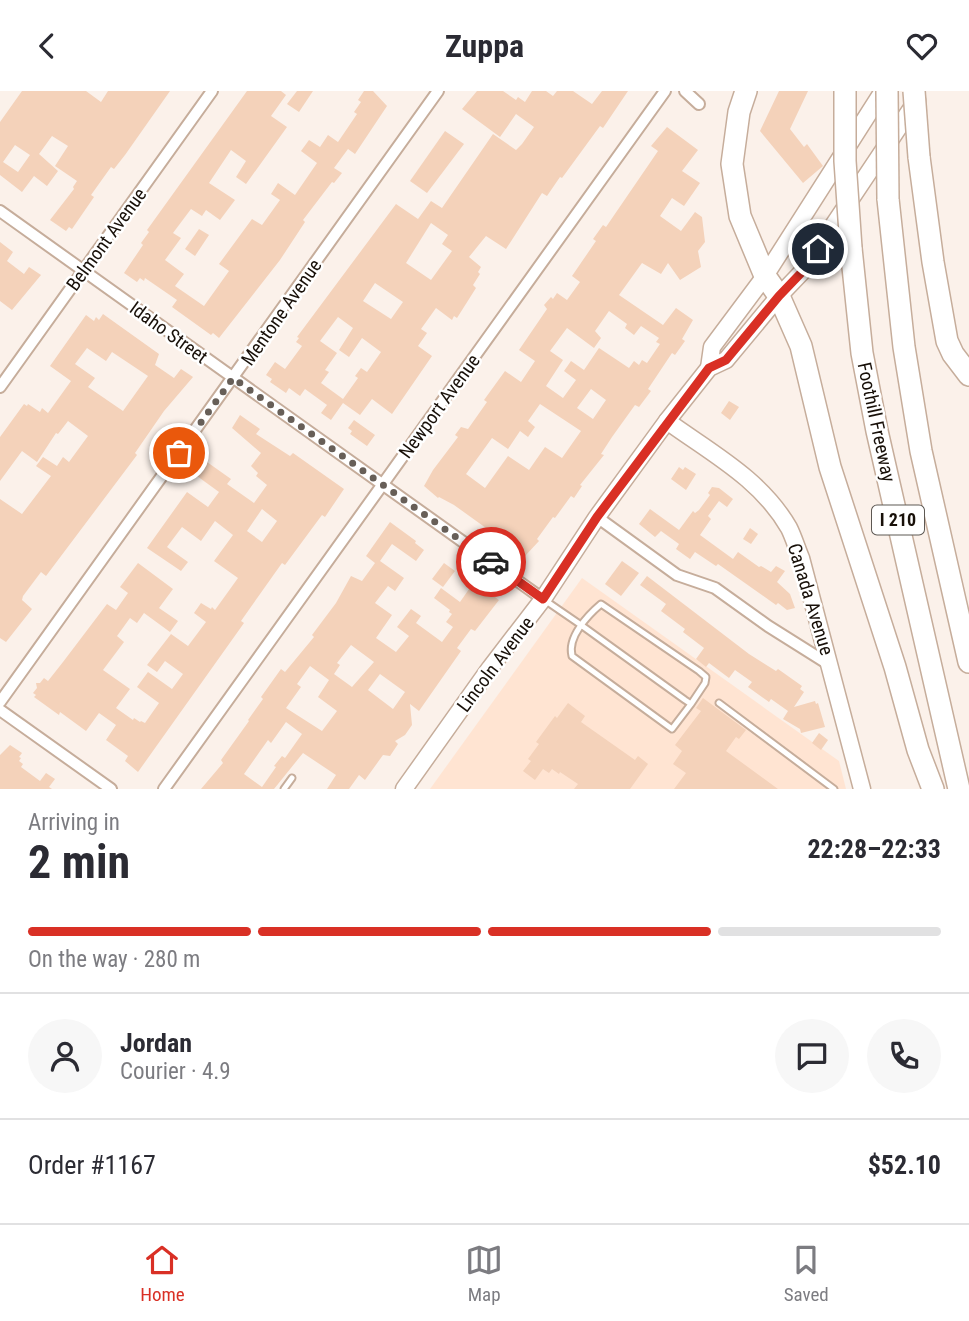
<!DOCTYPE html>
<meta charset="utf-8">
<style>
body{margin:0;font-family:"Roboto Condensed",sans-serif;background:#f7f7f7;color:#2b2b33;height:100vh;display:flex;flex-direction:column;font-size:26px;white-space:nowrap}
*{box-sizing:border-box;margin:0}
p{font-size:23px;color:#7c7c81}
.icon{flex:none;width:38px;height:38px;fill:none;stroke:currentColor;stroke-width:2;stroke-linecap:round;stroke-linejoin:round}
.map{position:relative;height:698px;overflow:hidden}
.drawer{display:flex;flex-direction:column;background:#fff;flex:1}
.drawer>*{flex:none}
.pin{position:absolute;display:grid;place-items:center;width:60px;height:60px;color:#fff;margin:-30px;border:4px solid #fff;border-radius:50%;box-shadow:0 2px 7px #0007}
.courier{position:absolute;display:grid;place-items:center;width:70px;height:70px;margin:-35px;border:5px solid #d93025;border-radius:50%;background:#fff;color:#222;box-shadow:0 2px 9px #0007}
.summary em{font-style:normal;font-weight:700}
.summary div{display:flex;flex-direction:column-reverse}
.summary{display:flex;align-items:center;justify-content:space-between;height:119px;padding:0 28px}
h1{font-size:46px;font-weight:700;line-height:52px}
.bar{display:grid;grid-template-columns:repeat(4,1fr);gap:10px 7px;align-content:center;height:84px;padding:0 28px}
.bar i{height:9px;border-radius:5px;background:#e1e1e2}
.bar .current{background:#d93025}
.bar p{grid-column:span 4}
.line{display:flex;align-items:center;gap:18px;padding:0 28px;border-top:2px solid #e1e1e2}
.line div{flex:1}
.round{display:grid;place-items:center;flex:none;width:74px;height:74px;border-radius:37px;background:#f7f7f7}
header{display:flex;justify-content:space-between;align-items:center;height:91px;padding:0 28px;background:#fff;font-size:32px;font-weight:700}
.tab-bar{display:flex;justify-content:space-around;align-items:center;height:98px;border-top:2px solid #e1e1e2;background:#fff;font-size:19px;color:#7c7c81}
.tab-bar a{display:grid;justify-items:center;gap:4px}
.tab-bar .current{color:#d93025}
.map>svg:first-child{display:block}
.built{fill:#ffe4d2}
.building{fill:#f4d2ba;fill-rule:evenodd}
.lines{fill:none;stroke-linecap:round;stroke-linejoin:round}
.lane-casing{stroke:#c6ad9b;stroke-width:9}
.street-casing{stroke:#c6ad9b;stroke-width:14}
.secondary-casing{stroke:#c6ad9b;stroke-width:19}
.highway-casing{stroke:#c6ad9b;stroke-width:24}
.lane{stroke:#fff;stroke-width:5}
.street{stroke:#fff;stroke-width:10}
.secondary{stroke:#fff;stroke-width:16}
.highway{stroke:#fff;stroke-width:21}
.highway-bridge-casing{stroke:#c6ad9b;stroke-width:24;stroke-linecap:butt}
.highway-bridge{stroke:#fff;stroke-width:21}
.done{stroke:#675f58;stroke-width:7;stroke-dasharray:0 12.6}
.route{stroke:#d93025;stroke-width:9}
.labels{text-anchor:middle;stroke-width:5;stroke-linejoin:round;paint-order:stroke}
.shield{fill:#fff;stroke:#5d5853;stroke-width:2}
.shield-label{font-size:18px;font-weight:bold;fill:#181009}
.street-label{font-size:19px;fill:#181009;stroke:#fff}
</style>
<header><svg class="icon" aria-label="back" viewBox="0 0 24 24"><path d="M15 5l-7 7 7 7"/></svg>Zuppa<svg class="icon" aria-label="heart" viewBox="0 0 24 24"><path d="M12 20l-8-8c-3-5 5-10 8-4 3-6 11-1 8 4z"/></svg></header>
<div class="map">
<svg width="969" height="698" viewBox="0 0 969 698">
<rect width="100%" height="100%" fill="#fbf1ea"/>
<polygon class="built" points="582,487 839,670 846,698 430,698"/>
<g class="building">
<path d="M22 0H86L101 11 108 0H170L125 64 114 78 111 76 91 104 94 106 72 138 69 136 66 140 50 129 74 98 73 96 77 90 55 75 68 55 52 45 39 63 58 80 47 95 34 85 22 101 0 84V31ZM15 54 30 64 18 81 3 71Z"/>
<polygon points="247,0 281,0 286,4 271,25 287,36 246,93 236,86 246,70 231,59 209,92 235,109 220,129 206,119 202,125 191,118 173,142 181,147 165,169 184,183 175,195 204,215 229,180 219,173 252,128 262,134 280,109 271,103 278,92 295,104 317,72 301,60 309,49 320,56 328,44 338,51 357,23 354,21 361,11 358,9 364,0 373,0 387,15 355,63 348,58 334,77 342,82 334,92 332,91 303,129 305,131 280,169 219,247 213,242 211,244 172,216 177,209 145,187 144,190 140,187 137,191 124,182 143,154 141,152 149,141 147,139"/>
<polygon points="297,0 313,0 299,21 287,13"/>
<path d="M477 0H503L516 9 518 6 525 11 532 0H546L553 5 557 0H573L592 13 602 0H628L603 37 600 35 562 87 560 86 547 105 542 102 506 158 486 145 469 166 481 176 478 181 480 183 473 194 476 197 457 227 454 225 452 229 436 217 421 238 427 242 418 255 432 265 392 323 372 308 360 324 343 312 331 329 321 322 327 314 305 298 300 305 289 297 286 302 270 291 272 288 266 284 275 271 285 278 302 255 296 251 299 247 297 246 396 113 418 128 431 110 442 117 493 43 516 59 522 53 534 36 516 23 500 46 462 18ZM431 132 448 144 442 153 452 160 431 189 406 172ZM375 192 403 211 391 228 363 210ZM338 226 353 237 339 259 349 266 362 247 381 261 367 281 361 277 355 285 358 287 343 308 321 292 329 281 325 279 337 262 320 250Z"/>
<polygon points="779,0 808,0 790,38 804,56 807,53 823,75 803,92 760,40"/>
<path d="M667 36 698 59 682 80 700 92 684 115 672 107 660 125 681 140 695 121 702 126 705 151 698 160 701 176 680 189 668 172 661 183 642 172 619 204 663 234 676 217 693 229 682 248 685 250 675 264 672 262 648 298 651 300 639 316 635 314 612 346 601 363 604 364 580 394 582 395 574 407 571 405 555 427 553 426 537 448 539 450 525 465 454 414 439 406 438 407 424 395 433 379 458 346 455 344 461 336 468 338 487 311 484 309 505 280 521 291 535 270 519 259 547 218 544 214 551 206 553 208 557 202 567 209 580 191 572 185 596 150 593 148 603 134 606 136 658 60 651 55ZM609 220 627 233 625 237 634 244 641 235 659 247 656 251 660 253 647 272 642 269 639 274 634 270 629 277 599 257 584 279 571 270 564 280 576 289 563 307 546 295 563 269 550 260 567 237 594 257 601 247 595 240ZM591 298 606 309 593 328 577 317ZM540 313 581 340 562 367 545 356 529 379 508 365 485 397 466 383 492 347 508 358 520 340 528 346 535 336 528 330Z"/>
<polygon points="445,40 464,53 427,102 410,90"/>
<polygon points="199,138 209,144 195,165 185,158"/>
<polygon points="0,151 13,161 7,170 24,183 29,176 41,184 12,219 0,210"/>
<path d="M103 223 159 263 155 274 174 287 181 278 193 286 164 320 135 362 137 364 46 485 41 481 23 505 22 509 32 518 6 551 0 547V408L22 423 51 385 36 375 43 366 57 375 63 366 69 371 88 345 68 330 58 343 56 342 37 371 22 360 0 390V346L24 313 27 315 28 313 40 321 42 317 48 322 71 290 50 275 86 224 94 230 96 226 99 229ZM87 257 106 270 112 261 148 285 123 320 88 296 95 287 75 273Z"/>
<polygon points="729,310 739,316 730,329 721,322"/>
<path d="M240 324 260 338 256 343 290 365 293 362 344 398 325 426 322 424 319 428 285 474 282 472 241 530 244 532 138 681 125 670 128 665 106 649 116 634 99 622 86 640 60 621 59 624 34 606 36 604 33 602 37 597 36 592H40L44 587 48 590 63 571 107 513 116 519 128 502 120 496 138 472 173 498 159 517 178 530 170 541 144 522 137 532 130 527 117 545 124 551 103 579 130 598 116 617 133 629 134 627 140 631 141 630 145 632 159 612 137 596 148 581 172 598 183 583 165 570 157 581 147 574 171 543 188 555 206 531 194 522 201 512 211 518 212 516 215 519 238 487 214 470 233 444 215 430 201 450 182 436 167 456 188 471 181 480 147 457 187 401 208 416 219 401 197 385 207 371 231 388 227 393 254 412 267 394 256 385 258 382 251 375 261 362 232 337ZM262 418 277 430 262 451 247 440Z"/>
<polygon points="354,329 375,344 367,355 350,343 352,340 348,337"/>
<polygon points="679,376 683,379 685,376 696,383 686,399 671,388"/>
<polygon points="712,396 719,397 733,408 727,416 719,410 708,425 711,428 700,444 733,468 738,461 759,476 761,475 771,481 776,475 785,480 777,491 790,503 795,517 787,519 778,512 776,514 718,473 716,475 695,461 690,468 676,458 679,453 661,440 655,446 639,433 650,418 679,439 693,420 695,422 699,419 710,404 708,402"/>
<path d="M390 431 416 450 415 452 424 459 416 470 392 453 380 470 404 487 395 500 388 495 375 512 392 524 376 547 396 561 409 545 397 536 411 518 421 525 416 532 442 551 453 536 446 531 452 523 449 521 450 519 434 507 441 497 460 511 474 491 499 509 475 540 471 538 457 557 461 560 419 620 410 613 412 634 405 644 395 650 398 653 390 665 383 664 365 689 359 684 349 698H327L336 684 303 662 274 698H201L223 672 221 669 249 630 248 629 263 608 261 606 281 578 285 581 314 546 312 544 336 512 351 485 362 490 375 472 366 465ZM351 554 374 571 352 596 334 583 340 574 337 572ZM310 575 329 589 318 606 337 620 322 640 286 617 301 596 297 593ZM380 583 405 601 393 618 368 599ZM286 631 302 643 285 667 282 665 274 675 276 676 262 696 244 683 268 649 271 652Z"/>
<polygon points="750,437 758,443 751,453 743,448"/>
<polygon points="622,470 639,482 621,505 605,493"/>
<polygon points="444,472 455,480 443,496 432,488"/>
<polygon points="647,485 749,563 776,580 778,578 802,595 800,598 804,601 794,616 815,610 816,613 818,612 825,636 801,642 800,638 783,628 788,620 771,608 769,611 748,596 752,591 735,579 729,587 709,572 706,576 696,568 704,557 683,541 685,538 661,520 666,513 640,494"/>
<polygon points="703,607 746,639 739,648 736,646 726,660 778,698 674,698 686,682 673,673 682,660 675,654 701,620 696,617"/>
<polygon points="568,612 585,625 581,631 635,669 638,665 648,673 630,698 574,698 578,693 560,681 559,683 552,678 549,682 543,678 535,689 523,680 531,670 528,668 539,653 536,651 555,625 557,627"/>
<polygon points="819,642 828,649 821,659 812,652"/>
<polygon points="10,654 22,662 19,666 21,667 19,670 23,673 21,676 40,690 46,682 55,688 49,696 52,698 0,698 0,664"/>
</g>
<g class="lines">
<g class="lane-casing">
<g id="lane">
<path d="M546 510 581 534 685 609 691 613 672 638 572 565C567 546 588 524 601 513L699 580 706 586 705 592 691 613"/>
<polyline points="719,612 834,698"/>
<polyline points="284,698 292,687"/>
</g>
</g>
<g class="street-casing">
<g id="street">
<polyline points="685,0 699,13"/>
<polyline points="0,120 543,508"/>
<polyline points="0,296 212,0"/>
<polyline points="597,426 677,484 715,497 768,535 830,574"/>
<polyline points="0,611 438,0"/>
<polyline points="0,619 111,698"/>
<polyline points="164,698 665,0"/>
</g>
</g>
<g class="secondary-casing">
<g id="secondary">
<polyline points="709,277 712,256 765,185 883,0"/>
<path d="M667 330C711 362 761 388 789 437 794 447 797 458 801 467L862 698"/>
<polyline points="404,698 490,577 543,508 597,426 667,330 709,277 726,269 779,205 802,181 917,9"/>
</g>
</g>
<g class="highway-casing">
<g id="highway">
<polyline points="746,0 739,21 732,73 740,125 765,185 779,205 801,255 830,376 895,576 918,659 933,698"/>
<polyline points="919,66 933,171 947,250 953,263 969,284"/>
<polyline points="888,108 904,256 921,360 969,571"/>
<polyline points="851,157 862,262 877,340 959,698"/>
</g>
</g>
<use href="#lane" class="lane"/>
<use href="#street" class="street"/>
<use href="#secondary" class="secondary"/>
<use href="#highway" class="highway"/>
<g class="highway-bridge-casing">
<g id="highway-bridge">
<polyline points="845,0 845,70 851,157"/>
<polyline points="887,0 888,108"/>
<polyline points="914,0 919,66"/>
</g>
</g>
<use href="#highway-bridge" class="highway-bridge"/>
</g>
<g class="lines">
<polyline class="done" points="179,362 233,287 491,471"/>
<polyline class="route" points="491,471 543,508 597,426 709,277 726,269 779,205 802,181 818,158"/>
</g>
<g class="labels">
<rect class="shield" x="872" y="414.5" width="52" height="29" rx="5"/>
<g class="shield-label">
<text x="898" y="435">I 210</text>
</g>
<g class="street-label">
<text transform="translate(106 148) rotate(-54)" y="7">Belmont Avenue</text>
<text transform="translate(281 221) rotate(-55)" y="7">Mentone Avenue</text>
<text transform="translate(169 241) rotate(36)" y="7">Idaho Street</text>
<text transform="translate(439 315) rotate(-54)" y="7">Newport Avenue</text>
<text transform="translate(877 331) rotate(78)" y="7">Foothill Freeway</text>
<text transform="translate(811 508) rotate(73)" y="7">Canada Avenue</text>
<text transform="translate(495 573) rotate(-53)" y="7">Lincoln Avenue</text>
</g>
</g>
</svg>
<div class="pin" style="left:179px;top:362px;background:#ea580c"><svg class="icon" aria-label="bag" viewBox="0 0 24 24"><path d="M5 8h14l-1 12H6zM9 8a3 3 0 0 1 6 0"/></svg></div>
<div class="pin" style="left:818px;top:158px;background:#1f2937"><svg class="icon" aria-label="home" viewBox="0 0 24 24"><path d="M3 11l9-7 9 7M6 9v11h12V9"/></svg></div>
<div class="courier" style="left:491px;top:471px"><svg class="icon" aria-label="car" viewBox="0 0 24 24"><path d="M5 17H2v-5l4-1 3-4h7l3 4 3 1v5h-3M9 17h6M6 11h13"/><circle cx="7" cy="17" r="2"/><circle cx="17" cy="17" r="2"/></svg></div>
</div>
<section class="drawer">
<div class="summary"><div><h1>2 min</h1><p>Arriving in</p></div><em>22:28–22:33</em></div>
<div class="bar"><i class="current"></i><i class="current"></i><i class="current"></i><i></i><p>On the way · 280 m</p></div>
<div class="line" style="height:126px"><a class="round"><svg class="icon" aria-label="person" viewBox="0 0 24 24"><circle cx="12" cy="8" r="4"/><path d="M4 21q1-7 8-7t8 7"/></svg></a><div><b>Jordan</b><p>Courier · 4.9</p></div><a class="round"><svg class="icon" aria-label="chat" viewBox="0 0 24 24"><path d="M4 5h16v11H9l-5 4z"/></svg></a><a class="round"><svg class="icon" aria-label="phone" viewBox="0 0 24 24"><path d="M5 4h4l2 5-3 2q2 4 5 5l2-3 5 2v4C11 20 4 13 5 4z"/></svg></a></div>
<div class="line" style="height:91px"><div>Order #1167</div><b>$52.10</b></div>
</section>
<nav class="tab-bar">
<a class="current"><svg class="icon" aria-label="home" viewBox="0 0 24 24"><path d="M3 11l9-7 9 7M6 9v11h12V9"/></svg>Home</a>
<a><svg class="icon" aria-label="map" viewBox="0 0 24 24"><path d="M3 6l6-2 6 2 6-2v14l-6 2-6-2-6 2zM9 4v14M15 6v14"/></svg>Map</a>
<a><svg class="icon" aria-label="saved" viewBox="0 0 24 24"><path d="M7 4h10v16l-5-4-5 4z"/></svg>Saved</a>
</nav>
